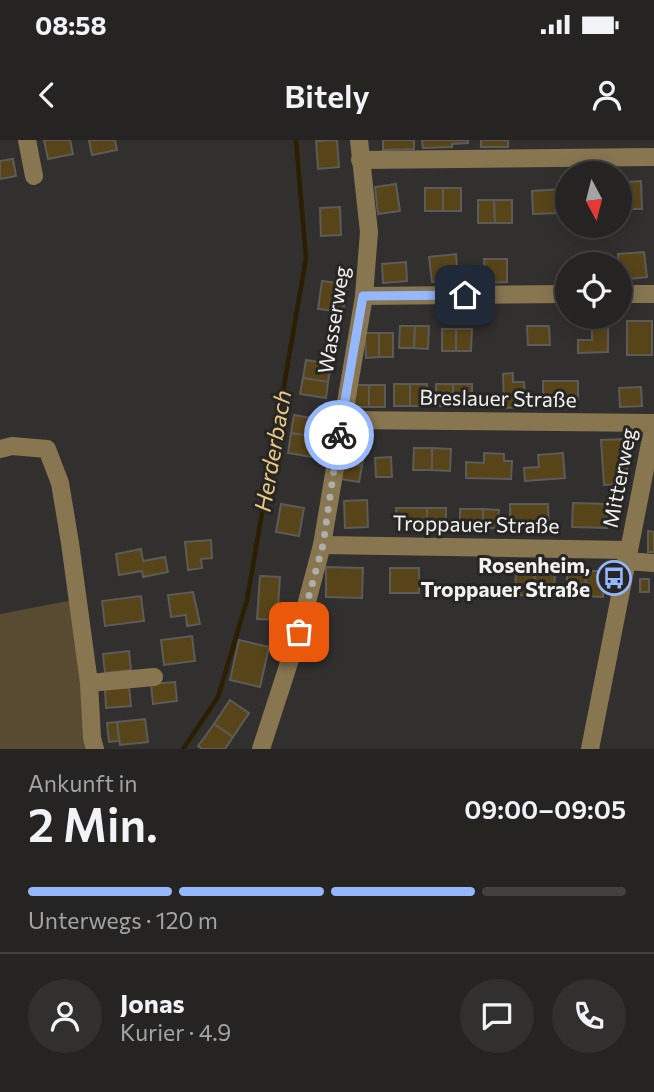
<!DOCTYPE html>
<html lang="de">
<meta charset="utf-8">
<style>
body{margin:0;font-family:Commissioner,sans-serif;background:#31302f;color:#f1f3f6;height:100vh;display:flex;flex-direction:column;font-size:26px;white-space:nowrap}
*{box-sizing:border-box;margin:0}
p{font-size:23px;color:#a3a4a5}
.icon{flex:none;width:38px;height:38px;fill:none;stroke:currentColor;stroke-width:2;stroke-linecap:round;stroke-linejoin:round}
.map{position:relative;height:609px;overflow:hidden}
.sheet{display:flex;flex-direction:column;background:#252422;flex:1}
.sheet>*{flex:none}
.needle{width:46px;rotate:173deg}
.buttons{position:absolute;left:555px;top:21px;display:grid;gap:14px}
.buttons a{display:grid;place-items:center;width:77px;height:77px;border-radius:50%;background:#252422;box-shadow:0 4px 18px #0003,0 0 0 2px #424140;font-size:35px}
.pin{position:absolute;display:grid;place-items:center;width:60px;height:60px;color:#fff;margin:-30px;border-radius:14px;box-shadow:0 4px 10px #0006}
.courier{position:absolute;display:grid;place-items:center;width:70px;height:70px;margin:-35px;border:5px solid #94b7fd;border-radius:50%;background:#fff;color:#222;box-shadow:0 2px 9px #0007}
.headline em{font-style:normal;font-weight:600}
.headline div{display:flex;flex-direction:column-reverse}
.headline{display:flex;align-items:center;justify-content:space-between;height:119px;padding:0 28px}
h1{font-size:46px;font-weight:600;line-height:52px}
.bar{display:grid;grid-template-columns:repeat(4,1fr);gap:10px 7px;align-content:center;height:84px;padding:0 28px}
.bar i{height:9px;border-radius:5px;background:#424140}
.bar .selected{background:#94b7fd}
.bar p{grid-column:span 4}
.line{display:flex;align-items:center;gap:18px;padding:0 28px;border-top:2px solid #424140}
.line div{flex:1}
.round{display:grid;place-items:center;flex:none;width:74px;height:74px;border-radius:37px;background:#31302f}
.status{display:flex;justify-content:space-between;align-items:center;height:49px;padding:0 35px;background:#252422;direction:ltr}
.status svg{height:19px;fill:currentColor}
header{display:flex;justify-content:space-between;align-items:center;height:91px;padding:0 28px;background:#252422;font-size:32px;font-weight:600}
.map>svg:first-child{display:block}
.green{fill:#584b32}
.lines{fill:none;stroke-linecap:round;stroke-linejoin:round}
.stream{stroke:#2c1e00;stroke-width:4.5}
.building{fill:#584419;stroke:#5c5b58;stroke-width:2}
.minor{stroke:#887651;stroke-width:18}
.done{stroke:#aeaeac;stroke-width:7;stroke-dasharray:0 12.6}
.route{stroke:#94b7fd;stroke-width:9}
.labels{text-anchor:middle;stroke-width:6;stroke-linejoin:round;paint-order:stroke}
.street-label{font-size:21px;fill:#f2f2f0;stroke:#272624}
.poi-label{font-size:21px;font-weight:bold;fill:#f2f2f0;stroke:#272624;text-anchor:end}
.water-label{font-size:23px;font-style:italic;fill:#ebc984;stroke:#272624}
</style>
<div class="status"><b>08:58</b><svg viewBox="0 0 49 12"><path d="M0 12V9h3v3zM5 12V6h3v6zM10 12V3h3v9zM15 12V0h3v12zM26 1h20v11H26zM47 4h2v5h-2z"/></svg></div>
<header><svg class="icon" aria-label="back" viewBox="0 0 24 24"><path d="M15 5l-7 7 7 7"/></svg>Bitely<svg class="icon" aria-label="person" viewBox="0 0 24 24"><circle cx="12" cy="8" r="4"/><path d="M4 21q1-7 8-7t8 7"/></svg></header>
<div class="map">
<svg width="654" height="609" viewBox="0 0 654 609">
<rect width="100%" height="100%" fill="#31302e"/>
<polygon class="green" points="73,460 89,609 0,609 0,474"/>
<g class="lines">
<polyline class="stream" points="183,609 218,557 247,460 306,118 296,0"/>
</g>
<g class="building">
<polygon points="44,0 70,0 73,14 48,19"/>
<polygon points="89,0 115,0 117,10 92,15"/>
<polygon points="337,0 339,27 318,29 316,1"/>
<polygon points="383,0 414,0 414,9 383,10"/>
<polygon points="422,0 468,0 468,3 452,4 452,7 423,8"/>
<rect x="481" y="0" width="27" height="7"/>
<polygon points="13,19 16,36 0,39 0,21"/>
<polygon points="641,41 642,69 620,69 620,52 626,52 626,42"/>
<polygon points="396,44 400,71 378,74 375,47"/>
<rect x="425" y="48" width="18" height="23"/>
<rect x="443" y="48" width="18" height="23"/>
<polygon points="562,49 562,64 567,64 567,79 561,80 560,73 533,74 532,51"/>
<polygon points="478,60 494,60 495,83 478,83"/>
<polygon points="494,60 512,60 512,83 495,83"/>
<polygon points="340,67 341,95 321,96 320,68"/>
<polygon points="644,112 647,137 620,140 618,114"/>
<polygon points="456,114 458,140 432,142 429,117"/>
<polygon points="603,118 603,124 576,124 576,119"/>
<polygon points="484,119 507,119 507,142 485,143"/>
<polygon points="406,122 407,141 383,143 382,124"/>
<polygon points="322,141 347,144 343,172 318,169"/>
<rect x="627" y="181" width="25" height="34"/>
<polygon points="608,184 608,212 578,213 578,200 592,200 592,185"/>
<polygon points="400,186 415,186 414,208 399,208"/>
<polygon points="415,186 429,186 428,209 414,208"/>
<polygon points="527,186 549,186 550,205 528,205"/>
<rect x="442" y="189" width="14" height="22"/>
<polygon points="456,189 472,189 471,211 456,211"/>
<polygon points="365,193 379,193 379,217 366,218"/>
<rect x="379" y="193" width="14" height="24"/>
<polygon points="306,220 331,224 328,242 303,238"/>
<polygon points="513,233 513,242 524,242 526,267 504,268 503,234"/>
<polygon points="303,238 328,242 326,258 300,254"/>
<rect x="543" y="241" width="35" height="20"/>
<rect x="394" y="244" width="16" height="22"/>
<rect x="410" y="244" width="17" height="22"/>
<rect x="436" y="244" width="17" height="22"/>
<rect x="453" y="244" width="19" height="22"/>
<rect x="352" y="245" width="17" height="22"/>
<rect x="369" y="245" width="16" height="22"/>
<polygon points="641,247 642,266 620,267 619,248"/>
<polygon points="294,275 324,280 321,298 291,293"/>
<polygon points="291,293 321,298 318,318 288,313"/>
<polygon points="625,299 628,343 604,345 601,300"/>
<polygon points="346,306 365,309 362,326 344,323"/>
<polygon points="414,308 432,308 432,330 413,330"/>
<polygon points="432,308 451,309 450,331 432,330"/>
<polygon points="484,313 504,314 504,321 512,321 511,339 466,338 466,322 484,323"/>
<polygon points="563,313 565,338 525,341 524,328 539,327 538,315"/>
<polygon points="391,317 392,337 376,337 375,318"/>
<polygon points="344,323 362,326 359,342 341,339"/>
<polygon points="367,360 368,387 345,388 344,361"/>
<polygon points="573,363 607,364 607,388 572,387"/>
<polygon points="281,364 304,368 299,396 276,392"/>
<polygon points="510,364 548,364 549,387 510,387"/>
<polygon points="396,368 427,368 427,389 397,389"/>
<rect x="427" y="368" width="19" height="21"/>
<polygon points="460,369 483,369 483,388 460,387"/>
<polygon points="483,369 499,370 498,388 483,388"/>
<polygon points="648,391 654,392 654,412 648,412"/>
<polygon points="211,400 212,418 201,419 202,428 188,430 185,402"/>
<polygon points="141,409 143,421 165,417 168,432 143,437 142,431 119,435 116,414"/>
<polygon points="326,427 363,428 362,458 326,457"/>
<rect x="390" y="428" width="29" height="25"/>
<polygon points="516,429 535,429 534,456 515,455"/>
<polygon points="535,429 555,430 554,457 534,456"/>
<polygon points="567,430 586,431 585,456 567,455"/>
<polygon points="586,431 604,431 603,457 585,456"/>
<polygon points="260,436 280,437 277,480 257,479"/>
<rect x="640" y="439" width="9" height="13"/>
<polygon points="193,452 200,484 187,486 186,475 171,477 168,455"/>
<polygon points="141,456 144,481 105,486 102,461"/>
<polygon points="192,496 195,521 164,525 161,500"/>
<polygon points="239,500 269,507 260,547 230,540"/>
<polygon points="129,511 131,530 105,533 103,514"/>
<polygon points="175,542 177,561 153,564 151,544"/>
<polygon points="129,546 131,566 106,568 105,549"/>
<polygon points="230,560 249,573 233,597 214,584"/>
<polygon points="145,579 148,602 120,605 117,582"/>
<polygon points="117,582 119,601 109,602 107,583"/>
<polygon points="214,584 233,597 225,609 202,609 198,606"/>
</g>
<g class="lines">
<g class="minor">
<polyline points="27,0 34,36"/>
<polyline points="360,20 654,17"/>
<polyline points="620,154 654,154"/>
<polyline points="364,156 567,154"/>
<polyline points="341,280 654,283 590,609"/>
<polyline points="0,309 12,306 47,309 60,343 70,403 89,543 92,598 95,609"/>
<polyline points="322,405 628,410"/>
<polyline points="626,421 654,423"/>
<polyline points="89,543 154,537"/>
<polyline points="261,609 299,492 322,405 364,156 369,92 359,0"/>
</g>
</g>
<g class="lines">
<polyline class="done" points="299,492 323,405 339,295"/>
<polyline class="route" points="339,295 363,156 465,155"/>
</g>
<defs>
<g id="bus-ring" transform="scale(1.75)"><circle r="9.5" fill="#272624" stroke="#94b7fd" stroke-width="1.5"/><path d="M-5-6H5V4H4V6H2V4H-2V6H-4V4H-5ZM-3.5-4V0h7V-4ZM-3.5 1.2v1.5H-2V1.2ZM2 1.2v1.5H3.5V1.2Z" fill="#94b7fd"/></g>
</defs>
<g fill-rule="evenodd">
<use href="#bus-ring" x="614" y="438"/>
</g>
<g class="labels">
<g class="street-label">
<text transform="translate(334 180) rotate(-81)" y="7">Wasserweg</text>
<text transform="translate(498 259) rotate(1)" y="7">Breslauer Straße</text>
<text transform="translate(620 338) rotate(-79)" y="7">Mitterweg</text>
<text transform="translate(476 385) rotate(1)" y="7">Troppauer Straße</text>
</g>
<g class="poi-label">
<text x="590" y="433">Rosenheim,<tspan x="590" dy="24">Troppauer Straße</tspan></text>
</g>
<g class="water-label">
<text transform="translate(273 311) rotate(-80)" y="8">Herderbach</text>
</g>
</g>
</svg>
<div class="buttons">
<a><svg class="needle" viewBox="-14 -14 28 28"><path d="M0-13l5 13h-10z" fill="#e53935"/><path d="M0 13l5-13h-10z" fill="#a3a4a5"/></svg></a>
<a><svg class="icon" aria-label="locate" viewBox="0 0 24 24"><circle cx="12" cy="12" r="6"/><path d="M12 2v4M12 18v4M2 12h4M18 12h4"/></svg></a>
</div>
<div class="pin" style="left:299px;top:492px;background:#ea580c"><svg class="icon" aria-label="bag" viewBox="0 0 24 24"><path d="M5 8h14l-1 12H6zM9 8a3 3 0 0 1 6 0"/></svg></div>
<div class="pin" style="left:465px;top:155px;background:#1f2937"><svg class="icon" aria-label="home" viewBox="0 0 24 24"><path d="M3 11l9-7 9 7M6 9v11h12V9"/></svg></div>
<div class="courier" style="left:339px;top:295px"><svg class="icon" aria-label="bike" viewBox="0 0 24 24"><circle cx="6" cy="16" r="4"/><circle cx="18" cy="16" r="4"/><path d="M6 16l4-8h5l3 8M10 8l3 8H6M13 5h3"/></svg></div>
</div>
<section class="sheet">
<div class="headline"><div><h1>2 Min.</h1><p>Ankunft in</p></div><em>09:00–09:05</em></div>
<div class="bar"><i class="selected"></i><i class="selected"></i><i class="selected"></i><i></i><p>Unterwegs · 120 m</p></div>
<div class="line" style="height:126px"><a class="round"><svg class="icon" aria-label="person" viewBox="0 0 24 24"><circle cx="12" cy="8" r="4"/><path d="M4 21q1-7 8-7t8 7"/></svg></a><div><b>Jonas</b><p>Kurier · 4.9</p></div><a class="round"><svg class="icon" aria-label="chat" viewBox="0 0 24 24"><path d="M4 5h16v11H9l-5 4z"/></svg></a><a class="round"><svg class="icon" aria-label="phone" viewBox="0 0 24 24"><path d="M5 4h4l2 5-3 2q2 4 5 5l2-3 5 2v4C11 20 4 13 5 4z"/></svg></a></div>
</section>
